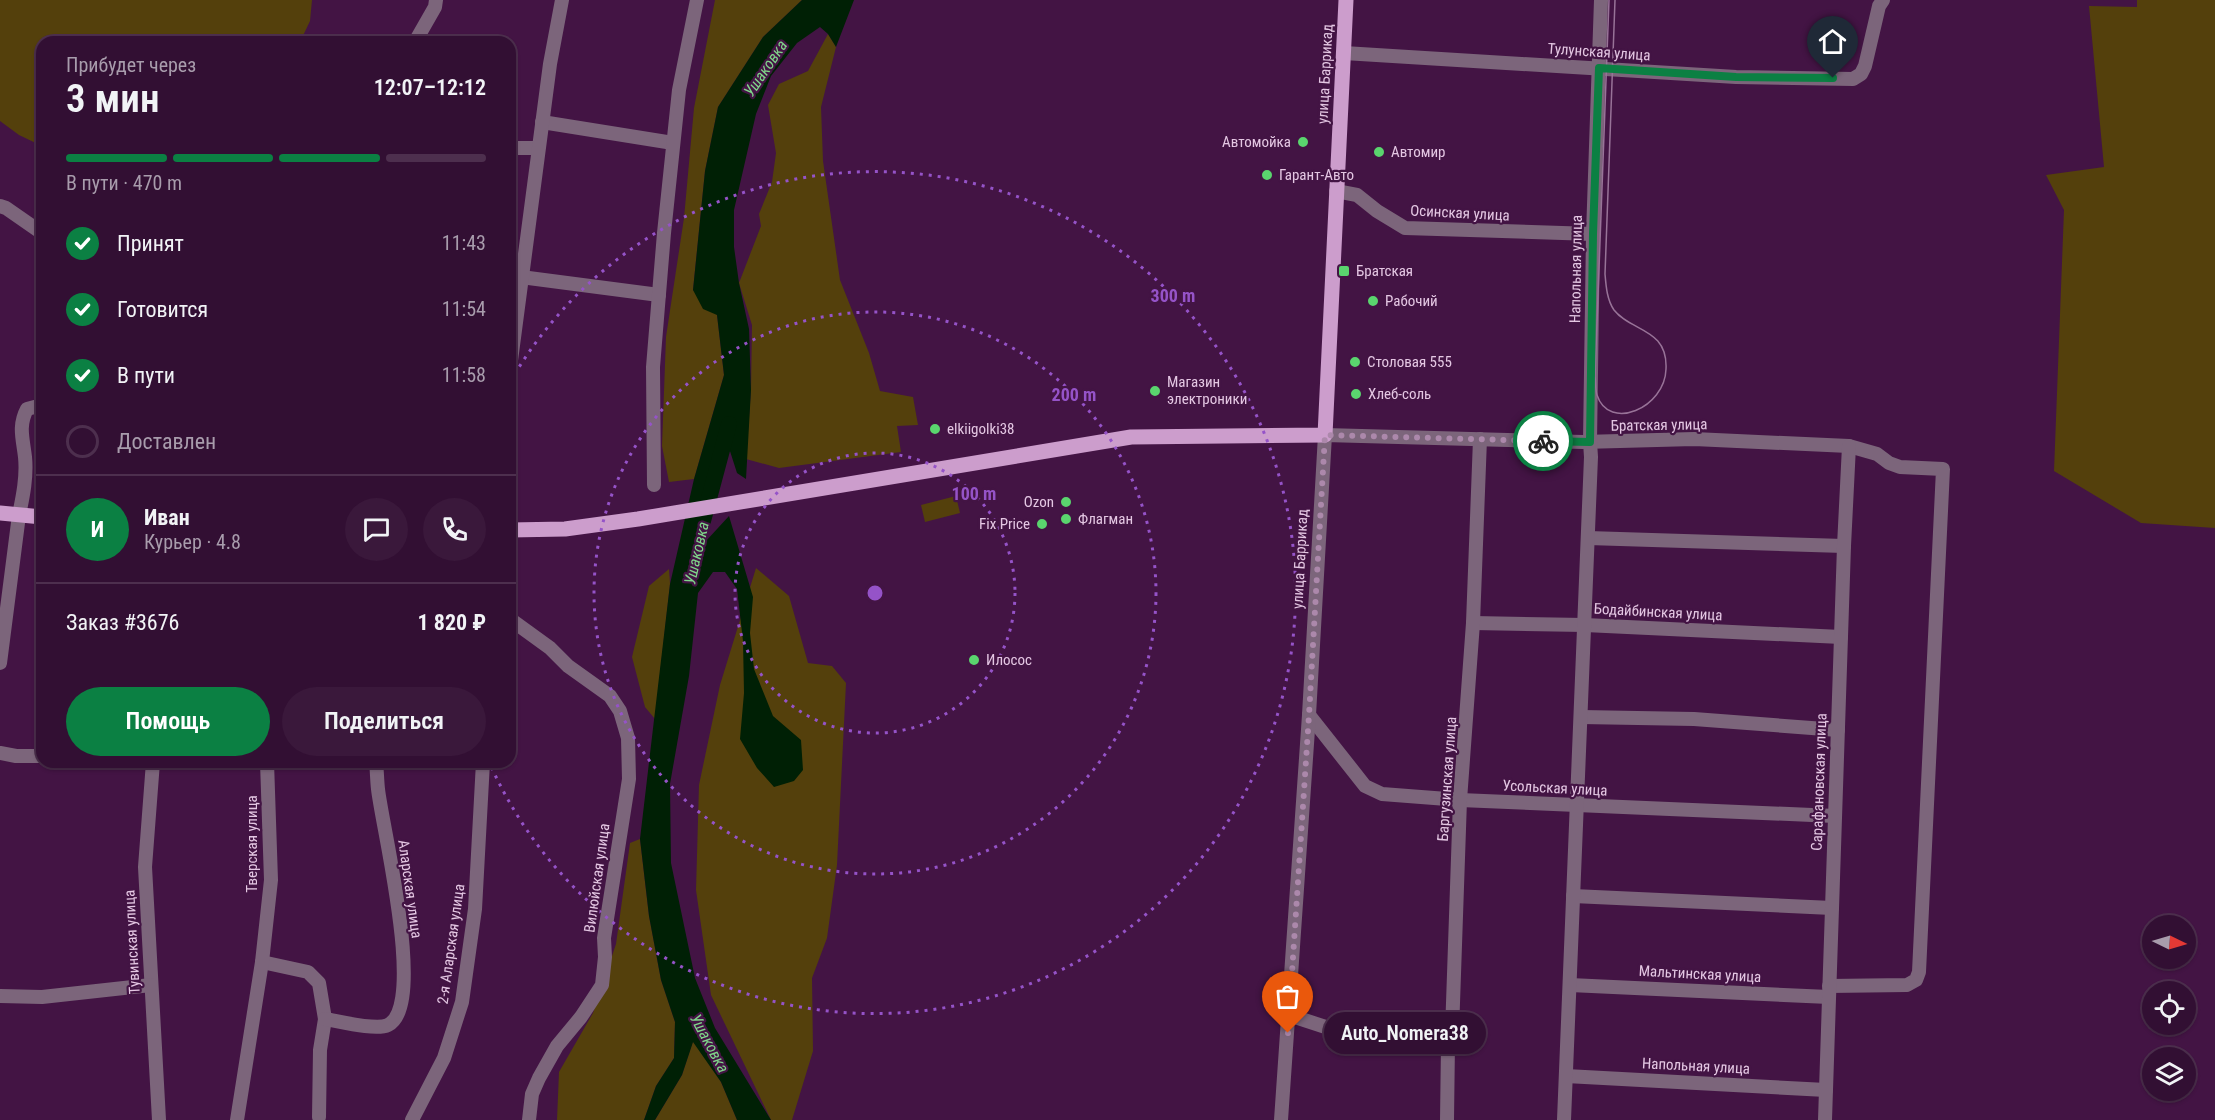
<!DOCTYPE html>
<html lang="ru">
<meta charset="utf-8">
<style>
body{margin:0;font-family:"Roboto Condensed",sans-serif;background:#3a183b;color:#f1f3f6;height:100vh;display:flex;flex-direction:column;font-size:22px;white-space:nowrap}
*{box-sizing:border-box;margin:0}
p{font-size:20px;color:#a89cac}
.icon{flex:none;width:33px;height:33px;fill:none;stroke:currentColor;stroke-width:2;stroke-linecap:round;stroke-linejoin:round}
.map{position:relative;flex:1;overflow:hidden}
.details{position:absolute;left:36px;top:36px;width:480px;height:732px;display:flex;flex-direction:column;background:#320f33;border-radius:18px;box-shadow:0 2px 4px #0004,0 0 0 2px #4d2f4e}
.details>*{flex:none}
.needle{width:39px;rotate:95deg}
.tools{position:absolute;left:2142px;top:915px;display:grid;gap:12px}
.tools a{display:grid;place-items:center;width:54px;height:54px;border-radius:50%;background:#320f33;box-shadow:0 2px 4px #0004,0 0 0 2px #4d2f4e;font-size:30px}
.pin{position:absolute;display:grid;place-items:center;width:51px;height:51px;color:#fff;margin:-62px -26px;border-radius:50% 50% 50% 0;rotate:-45deg;box-shadow:0 0 6px #0007}
.pin .icon{rotate:45deg}
.courier{position:absolute;display:grid;place-items:center;width:60px;height:60px;margin:-30px;border:4px solid #0b8043;border-radius:50%;background:#fff;color:#222;box-shadow:0 2px 8px #0007}
.bubble{position:absolute;height:42px;border-radius:21px;background:#320f33;box-shadow:0 2px 4px #0004,0 0 0 2px #4d2f4e;font-size:20px;font-weight:600;line-height:42px;text-align:center}
.headline em{font-style:normal;font-weight:600}
.headline div{display:flex;flex-direction:column-reverse}
.headline{display:flex;align-items:center;justify-content:space-between;height:102px;padding:0 30px}
h1{font-size:39px;font-weight:600;line-height:45px}
.bar{display:grid;grid-template-columns:repeat(4,1fr);gap:9px 6px;align-content:center;height:72px;padding:0 30px}
.bar i{height:8px;border-radius:4px;background:#4d2f4e}
.bar .active{background:#0b8043}
.bar p{grid-column:span 4}
.line{display:flex;align-items:center;gap:15px;padding:0 30px;border-top:2px solid #4d2f4e}
.line div{flex:1}
.round{display:grid;place-items:center;flex:none;width:63px;height:63px;border-radius:32px;background:#3a183b}
ol{padding:0 30px;list-style:none}
li{display:flex;align-items:center;gap:18px;height:66px}
li p{margin-inline-start:auto}
li .icon{padding:6px;border-radius:50%;background:#0b8043;color:#fff;stroke-width:4}
li:last-child{color:#a89cac}
li i{width:33px;height:33px;border:3px solid #4d2f4e;border-radius:50%}
.action{display:flex;gap:12px;margin-top:auto;padding:12px 30px}
.action a{flex:1;height:69px;border-radius:36px;background:#0b8043;color:#fff;font-size:24px;font-weight:600;line-height:69px;text-align:center}
.action a+a{background:#3a183b;color:#f1f3f6}
.map>svg:first-child{display:block}
.green{fill:#54400c}
.water{fill:#002005}
.lines{fill:none;stroke-linecap:round;stroke-linejoin:round}
.river{stroke:#002005;stroke-width:16}
.minor{stroke:#7c657b;stroke-width:14}
.major{stroke:#cc9dcc;stroke-width:15}
.tram{stroke:#987398;stroke-width:1.5}
.done{stroke:#ac88ab;stroke-width:6;stroke-dasharray:0 10.8}
.route{stroke:#0b8043;stroke-width:8}
.ring{fill:none;stroke:#9553c8;stroke-width:3;stroke-dasharray:3 6}
.poi-dot{fill:#5ad56e;stroke:#431444;stroke-width:2}
.labels{text-anchor:middle;stroke-width:4.5;stroke-linejoin:round;paint-order:stroke}
.street-label{font-size:15px;fill:#e4c7e3;stroke:#431444}
.poi-label{font-size:15px;fill:#e4c7e3;stroke:#431444;text-anchor:start}
.water-label{font-size:16px;font-style:italic;fill:#80d68a;stroke:#431444}
.centre{fill:#9553c8;stroke:#431444;stroke-width:3}
.ring-label{font-size:18px;text-anchor:middle;font-weight:bold;fill:#9553c8;stroke:#431444;stroke-width:4.5;stroke-linejoin:round;paint-order:stroke}
</style>
<div class="map">
<svg width="2215" height="1120" viewBox="0 0 2215 1120">
<rect width="100%" height="100%" fill="#431444"/>
<g class="green">
<polygon points="0,0 312,0 310,21 300,42 42,42 42,146 19,135 0,121"/>
<polygon points="715,0 802,0 763,37 718,107 705,171 693,290 717,315 724,375 694,479 669,482 662,446 666,337 684,218 694,108"/>
<polygon points="2137,0 2215,0 2215,528 2141,523 2054,471 2064,210 2046,175 2104,167 2089,6 2137,7"/>
<polygon points="828,34 836,47 821,107 823,161 840,280 869,353 880,391 913,397 918,425 897,426 901,452 779,468 746,459 751,390 752,325 739,283 761,226 759,214 772,182 776,153 768,105 779,84 808,71"/>
<polygon points="956,496 960,513 925,522 921,505"/>
<polygon points="756,568 789,596 808,663 832,666 846,683 837,865 827,938 812,978 813,1051 792,1120 771,1120 711,995 696,890 699,785 720,685"/>
<polygon points="669,569 670,584 655,719 645,707 632,657 649,586"/>
<polygon points="640,839 649,916 661,980 675,1022 674,1058 656,1086 644,1120 557,1120 559,1072 593,1013 616,944 630,843"/>
<polygon points="693,1041 721,1082 737,1120 655,1120 682,1075"/>
</g>
<polygon class="water" points="802,0 854,0 836,47 828,34 820,27 797,43 771,76 756,114 734,210 734,247 739,283 749,329 751,390 746,479 737,473 729,448 717,442 705,497 707,520 706,541 729,516 753,597 750,633 754,669 773,716 801,740 803,770 794,781 774,787 757,768 740,739 744,693 743,641 737,589 725,572 713,572 698,593 689,676 670,784 671,863 695,978 715,1028 771,1120 737,1120 721,1082 693,1042 682,1075 655,1120 644,1120 656,1086 674,1058 675,1022 661,980 649,916 640,839 670,584 694,479 724,375 717,315 703,309 693,290 705,171 718,107 763,37"/>
<g class="lines">
<polyline class="river" points="703,521 729,424"/>
<g class="minor">
<polyline points="415,42 435,7 436,0"/>
<polyline points="1344,53 1736,77 1853,79 1861,74 1865,66 1879,6 1883,0"/>
<polyline points="542,122 673,143"/>
<polyline points="510,148 538,148"/>
<polyline points="1336,191 1357,195 1377,211 1405,228 1593,234"/>
<polyline points="0,206 6,208 42,233"/>
<polyline points="521,277 659,295"/>
<polyline points="510,368 550,64 562,0"/>
<polyline points="654,485 653,367 664,233 679,90 697,0"/>
<polyline points="1588,538 1844,546"/>
<polyline points="510,619 550,648 568,666 610,696 620,711 628,738 629,779 604,938 605,957 602,985 581,1017 557,1046 539,1078 532,1094 529,1120"/>
<polyline points="1473,623 1585,625 1841,637"/>
<path d="M0 663 19 515C23 496 27 476 25 457 23 439 18 426 27 409L42 405"/>
<polyline points="1309,715 1365,786 1382,794 1460,800 1835,816"/>
<polyline points="1581,717 1694,719 1838,730"/>
<polyline points="0,753 16,756 42,756"/>
<polyline points="153,762 145,867 159,1120"/>
<polyline points="1573,896 1832,908"/>
<polyline points="262,962 308,972 319,983 325,1019 320,1050 319,1117"/>
<polyline points="1570,985 1829,997"/>
<polyline points="0,996 42,997 151,985"/>
<polyline points="1289,1015 1344,1033 1399,1039 1448,1043"/>
<path d="M325 1019C338 1021 376 1031 388 1025 427 1006 382 827 378 789 377 780 377 771 376 762"/>
<polyline points="1566,1076 1826,1090"/>
<polyline points="237,1120 262,962 271,880 267,762"/>
<polyline points="412,1120 444,1058 462,1002 475,909 483,762"/>
<polyline points="1281,1120 1309,715 1325,435 1583,442 1694,439 1849,446 1877,454 1889,463 1900,467 1943,469 1919,972 1916,980 1907,985 1829,986"/>
<polyline points="1447,1120 1448,1043 1452,1032 1460,800 1473,623 1480,439"/>
<polyline points="1564,1120 1591,457 1590,442 1593,234 1601,0"/>
<polyline points="1825,1120 1844,546 1849,446"/>
</g>
<g class="major">
<polyline points="0,513 42,517"/>
<polyline points="510,530 565,529 638,519 1131,437 1325,435 1346,0"/>
</g>
<path class="tram" d="M1609 0 1595 376C1596 382 1595 389 1597 395 1609 432 1665 408 1666 369 1668 328 1631 332 1614 310 1607 300 1606 286 1605 274L1615 0"/>
</g>
<g class="lines">
<polyline class="done" points="1288,1033 1309,715 1325,435 1543,441"/>
<polyline class="route" points="1543,441 1590,442 1593,234 1599,68 1736,77 1833,78"/>
</g>
<g class="ring">
<circle cx="875" cy="593" r="140"/>
<circle cx="875" cy="593" r="281"/>
<path d="M510 382A421 421 0 1 1 490 764"/>
</g>
<g class="poi-dot">
<circle cx="1303" cy="142" r="6"/>
<circle cx="1379" cy="152" r="6"/>
<circle cx="1267" cy="175" r="6"/>
<rect x="1338" y="265" width="12" height="12" rx="3"/>
<circle cx="1373" cy="301" r="6"/>
<circle cx="1355" cy="362" r="6"/>
<circle cx="1155" cy="391" r="6"/>
<circle cx="1356" cy="394" r="6"/>
<circle cx="935" cy="429" r="6"/>
<circle cx="1066" cy="502" r="6"/>
<circle cx="1066" cy="519" r="6"/>
<circle cx="1042" cy="524" r="6"/>
<circle cx="974" cy="660" r="6"/>
</g>
<g class="labels">
<g class="street-label">
<text transform="translate(1599 52) rotate(4)" y="5">Тулунская улица</text>
<text transform="translate(1325 74) rotate(-87)" y="5">улица Баррикад</text>
<text transform="translate(1460 213) rotate(3)" y="5">Осинская улица</text>
<text transform="translate(1576 269) rotate(-89)" y="5">Напольная улица</text>
<text transform="translate(1659 425) rotate(-1)" y="5">Братская улица</text>
<text transform="translate(1300 559) rotate(-87)" y="5">улица Баррикад</text>
<text transform="translate(1658 612) rotate(3)" y="5">Бодайбинская улица</text>
<text transform="translate(1447 779) rotate(-86)" y="5">Баргузинская улица</text>
<text transform="translate(1819 782) rotate(-88)" y="5">Сарафановская улица</text>
<text transform="translate(1555 788) rotate(3)" y="5">Усольская улица</text>
<text transform="translate(252 844) rotate(-90)" y="5">Тверская улица</text>
<text transform="translate(597 878) rotate(-82)" y="5">Вилюйская улица</text>
<text transform="translate(410 889) rotate(82)" y="5">Аларская улица</text>
<text transform="translate(132 942) rotate(-93)" y="5">Тувинская улица</text>
<text transform="translate(451 944) rotate(-82)" y="5">2-я Аларская улица</text>
<text transform="translate(1700 974) rotate(3)" y="5">Мальтинская улица</text>
<text transform="translate(1696 1066) rotate(3)" y="5">Напольная улица</text>
</g>
<g class="poi-label">
<text x="1291" y="147" text-anchor="end">Автомойка</text>
<text x="1391" y="157">Автомир</text>
<text x="1279" y="180">Гарант-Авто</text>
<text x="1356" y="276">Братская</text>
<text x="1385" y="306">Рабочий</text>
<text x="1367" y="367">Столовая 555</text>
<text x="1167" y="387">Магазин<tspan x="1167" dy="17">электроники</tspan></text>
<text x="1368" y="399">Хлеб-соль</text>
<text x="947" y="434">elkiigolki38</text>
<text x="1054" y="507" text-anchor="end">Ozon</text>
<text x="1078" y="524">Флагман</text>
<text x="1030" y="529" text-anchor="end">Fix Price</text>
<text x="986" y="665">Илосос</text>
</g>
<g class="water-label">
<text transform="translate(765 68) rotate(-56)" y="6">Ушаковка</text>
<text transform="translate(696 553) rotate(-77)" y="6">Ушаковка</text>
<text transform="translate(710 1043) rotate(62)" y="6">Ушаковка</text>
</g>
</g>
<circle cx="875" cy="593" r="9" class="centre"/>
<g class="ring-label">
<text x="1173" y="302">300 m</text>
<text x="1074" y="401">200 m</text>
<text x="974" y="500">100 m</text>
</g>
</svg>
<div class="tools">
<a><svg class="needle" viewBox="-14 -14 28 28"><path d="M0-13l5 13h-10z" fill="#e53935"/><path d="M0 13l5-13h-10z" fill="#a89cac"/></svg></a>
<a><svg class="icon" aria-label="locate" viewBox="0 0 24 24"><circle cx="12" cy="12" r="6"/><path d="M12 2v4M12 18v4M2 12h4M18 12h4"/></svg></a>
<a><svg class="icon" aria-label="layers" viewBox="0 0 24 24"><path d="M12 4l9 5-9 5-9-5zM3 14l9 5 9-5"/></svg></a>
</div>
<div class="pin" style="left:1288px;top:1033px;background:#ea580c"><svg class="icon" aria-label="bag" viewBox="0 0 24 24"><path d="M5 8h14l-1 12H6zM9 8a3 3 0 0 1 6 0"/></svg></div>
<div class="pin" style="left:1833px;top:78px;background:#1f2937"><svg class="icon" aria-label="home" viewBox="0 0 24 24"><path d="M3 11l9-7 9 7M6 9v11h12V9"/></svg></div>
<div class="courier" style="left:1543px;top:441px"><svg class="icon" aria-label="bike" viewBox="0 0 24 24"><circle cx="6" cy="16" r="4"/><circle cx="18" cy="16" r="4"/><path d="M6 16l4-8h5l3 8M10 8l3 8H6M13 5h3"/></svg></div>
<div class="bubble" style="left:1324px;top:1012px;width:162px">Auto_Nomera38</div>
<section class="details">
<div class="headline"><div><h1>3 мин</h1><p>Прибудет через</p></div><em>12:07–12:12</em></div>
<div class="bar"><i class="active"></i><i class="active"></i><i class="active"></i><i></i><p>В пути · 470 m</p></div>
<ol>
<li><svg class="icon" aria-label="check" viewBox="0 0 24 24"><path d="M5 12l5 5 9-10"/></svg>Принят<p>11:43</p></li>
<li><svg class="icon" aria-label="check" viewBox="0 0 24 24"><path d="M5 12l5 5 9-10"/></svg>Готовится<p>11:54</p></li>
<li><svg class="icon" aria-label="check" viewBox="0 0 24 24"><path d="M5 12l5 5 9-10"/></svg>В пути<p>11:58</p></li>
<li><i></i>Доставлен</li>
</ol>
<div class="line" style="height:108px"><b class="round" style="background:#0b8043;color:#fff">И</b><div><b>Иван</b><p>Курьер · 4.8</p></div><a class="round"><svg class="icon" aria-label="chat" viewBox="0 0 24 24"><path d="M4 5h16v11H9l-5 4z"/></svg></a><a class="round"><svg class="icon" aria-label="phone" viewBox="0 0 24 24"><path d="M5 4h4l2 5-3 2q2 4 5 5l2-3 5 2v4C11 20 4 13 5 4z"/></svg></a></div>
<div class="line" style="height:78px"><div>Заказ #3676</div><b>1 820 ₽</b></div>
<div class="action"><a>Помощь</a><a>Поделиться</a></div>
</section>
</div>
